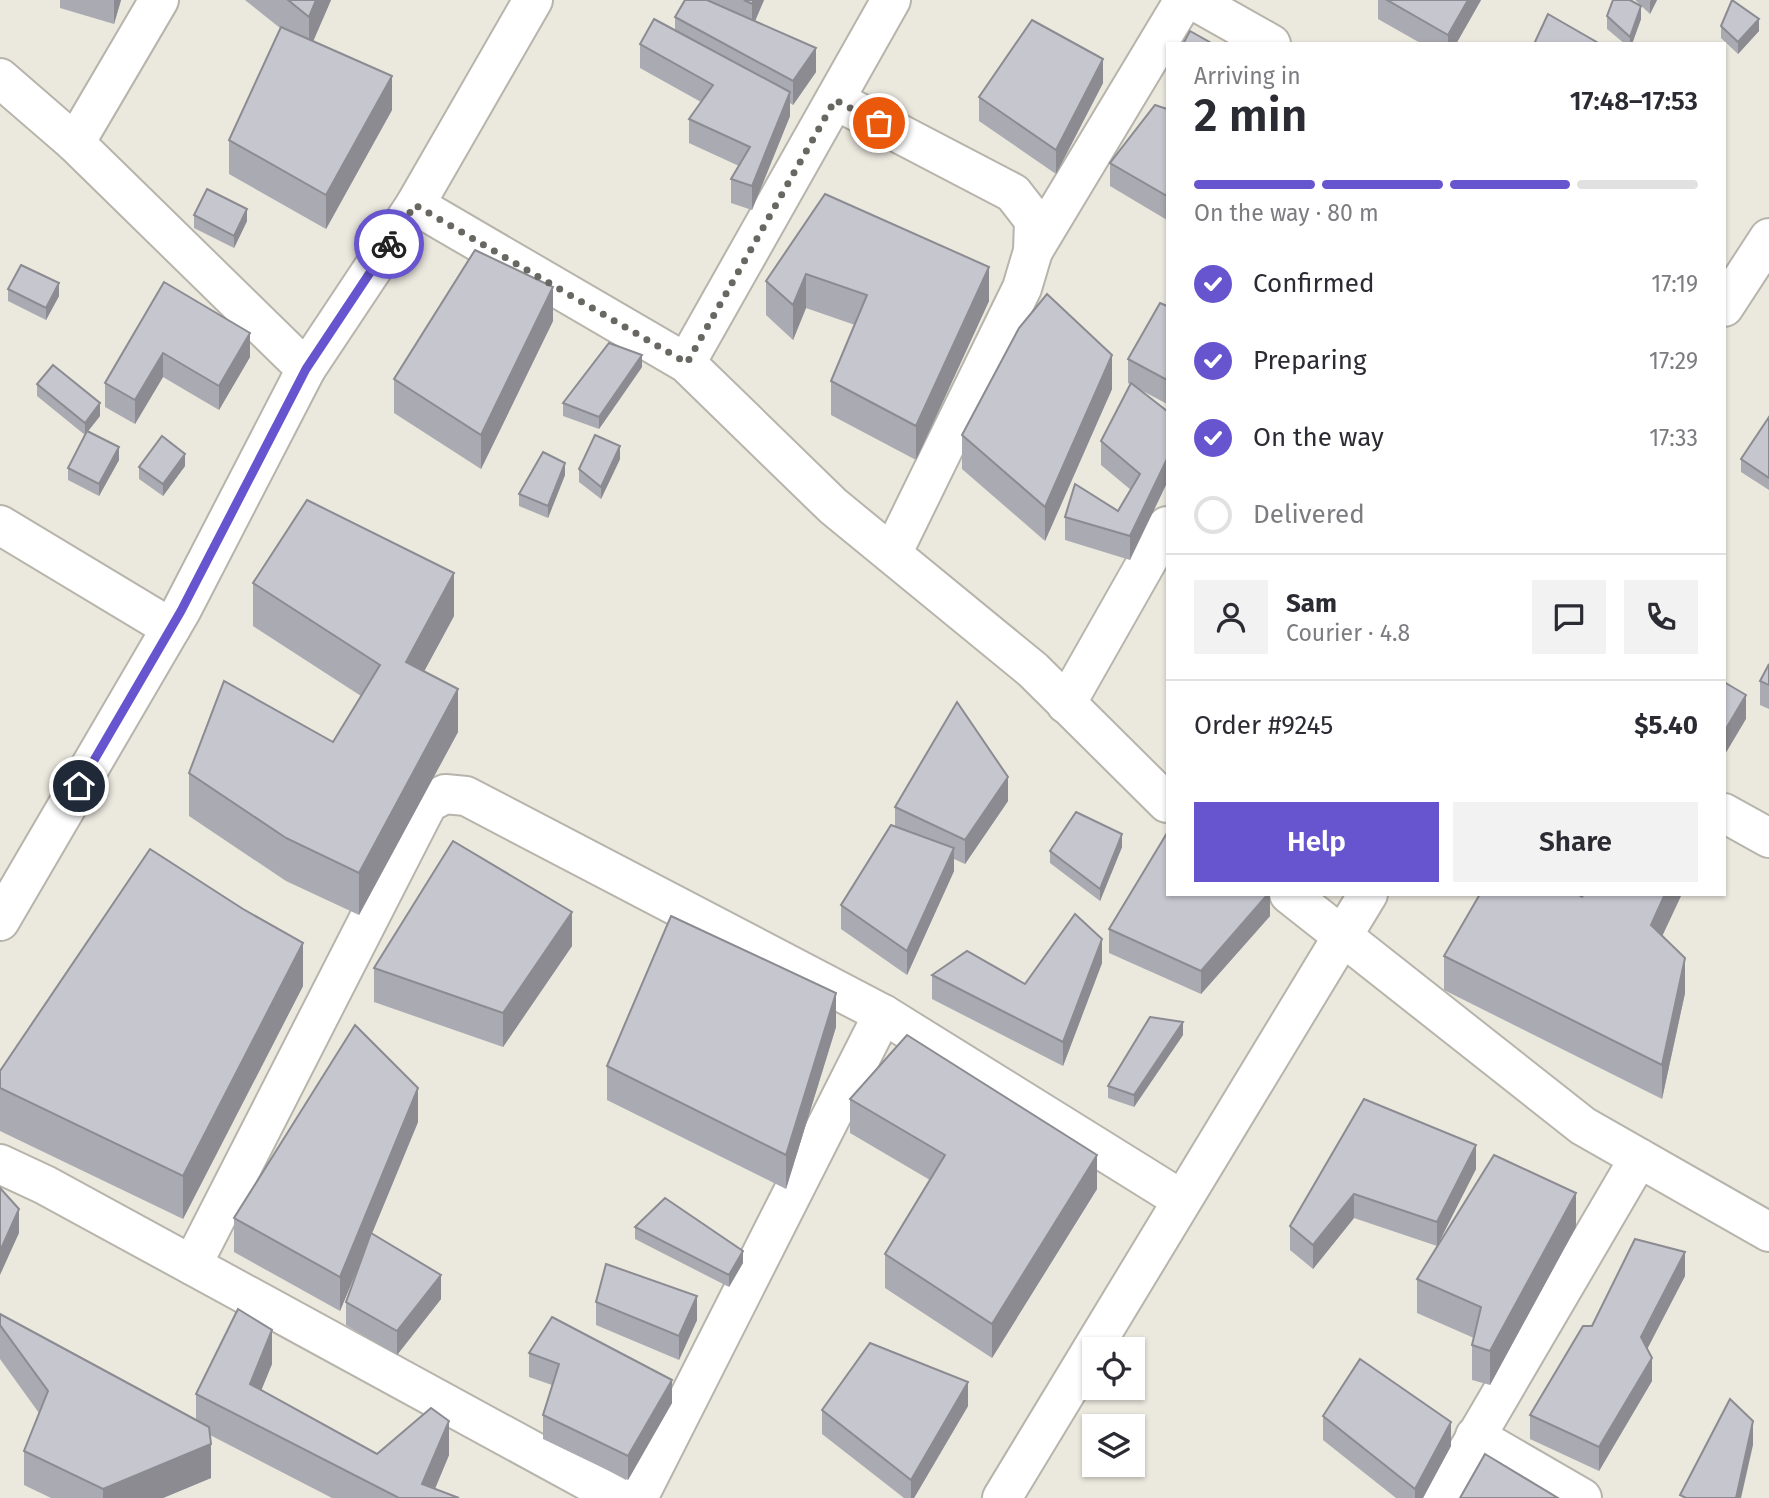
<!DOCTYPE html>
<meta charset="utf-8">
<style>
body{margin:0;font-family:"Fira Sans",sans-serif;background:#f2f2f3;color:#2b2b33;height:100vh;display:flex;flex-direction:column;font-size:26px;white-space:nowrap}
*{box-sizing:border-box;margin:0}
p{font-size:23px;color:#7c7c81}
.icon{flex:none;width:38px;height:38px;fill:none;stroke:currentColor;stroke-width:2;stroke-linecap:round;stroke-linejoin:round}
.map{position:relative;flex:1;overflow:hidden}
.side{position:absolute;left:1166px;top:42px;width:560px;height:854px;display:flex;flex-direction:column;background:#fff;border-radius:0px;box-shadow:0 2px 5px #0004}
.side>*{flex:none}
.fabs{position:absolute;left:1082px;top:1337px;display:grid;gap:14px}
.fabs a{display:grid;place-items:center;width:63px;height:63px;border-radius:0px;background:#fff;box-shadow:0 2px 5px #0004;font-size:35px}
.pin{position:absolute;display:grid;place-items:center;width:60px;height:60px;color:#fff;margin:-30px;border:4px solid #fff;border-radius:50%;box-shadow:0 2px 7px #0007}
.courier{position:absolute;display:grid;place-items:center;width:70px;height:70px;margin:-35px;border:5px solid #6655ce;border-radius:50%;background:#fff;color:#222;box-shadow:0 2px 9px #0007}
.headline em{font-style:normal;font-weight:600}
.headline div{display:flex;flex-direction:column-reverse}
.headline{display:flex;align-items:center;justify-content:space-between;height:119px;padding:0 28px}
h1{font-size:46px;font-weight:600;line-height:52px}
.bar{display:grid;grid-template-columns:repeat(4,1fr);gap:10px 7px;align-content:center;height:84px;padding:0 28px}
.bar i{height:9px;border-radius:5px;background:#e1e1e2}
.bar .selected{background:#6655ce}
.bar p{grid-column:span 4}
.line{display:flex;align-items:center;gap:18px;padding:0 28px;border-top:2px solid #e1e1e2}
.line div{flex:1}
.round{display:grid;place-items:center;flex:none;width:74px;height:74px;border-radius:0px;background:#f2f2f3}
ol{padding:0 28px;list-style:none}
li{display:flex;align-items:center;gap:21px;height:77px}
li p{margin-inline-start:auto}
li .icon{padding:7px;border-radius:50%;background:#6655ce;color:#fff;stroke-width:4}
li:last-child{color:#7c7c81}
li i{width:38px;height:38px;border:4px solid #e1e1e2;border-radius:50%}
.primary-button{display:flex;gap:14px;margin-top:auto;padding:14px 28px}
.primary-button a{flex:1;height:80px;border-radius:0px;background:#6655ce;color:#fff;font-size:28px;font-weight:600;line-height:80px;text-align:center}
.primary-button a+a{background:#f2f2f3;color:#2b2b33}
.map>svg:first-child{display:block}
.lines{fill:none;stroke-linecap:round;stroke-linejoin:round}
.minor-casing{stroke:#b7b4ab;stroke-width:42}
.major-casing{stroke:#b7b4ab;stroke-width:42}
.minor{stroke:#fff;stroke-width:38}
.major{stroke:#fff;stroke-width:38}
.wall{fill:#aaaab2}
.shaded-wall{fill:#8b8b91}
.building{fill:#c6c6cf;stroke:#8b8b91;stroke-width:2}
.done{stroke:#696762;stroke-width:7;stroke-dasharray:0 12.6}
.route{stroke:#6655ce;stroke-width:9}
</style>
<div class="map">
<svg width="1769" height="1498" viewBox="0 0 1769 1498">
<rect width="100%" height="100%" fill="#ebe8de"/>
<g class="lines">
<g class="minor-casing">
<g id="minor">
<polyline points="1193,0 1271,44"/>
<polyline points="0,78 75,143 306,369"/>
<polyline points="835,100 1013,193 1034,220 1033,251 1022,288 892,554"/>
<polyline points="75,143 159,0"/>
<polyline points="415,205 686,363 833,506 1033,670 1167,803"/>
<polyline points="1033,251 1184,0"/>
<polyline points="686,363 891,0"/>
<polyline points="0,525 171,628"/>
<polyline points="1066,704 1167,526"/>
<polyline points="1724,813 1769,838"/>
<polyline points="1289,894 1583,1126 1769,1232"/>
<polyline points="0,921 181,611 306,369 415,205 533,0"/>
<polyline points="0,1164 45,1185 619,1498"/>
<polyline points="192,1265 428,803 445,794 466,796 883,1014 1182,1200"/>
<polyline points="1475,1436 1582,1498"/>
<polyline points="638,1498 883,1014"/>
<polyline points="1440,1498 1639,1158"/>
</g>
</g>
<g class="major-casing">
<g id="major">
<polyline points="1724,307 1769,238"/>
<polyline points="1002,1498 1368,894"/>
</g>
</g>
<use href="#minor" class="minor"/>
<use href="#major" class="major"/>
</g>
<g class="wall">
<polygon points="60,0 121,0 114,24 60,8"/>
<polygon points="245,0 331,0 313,41 392,110 326,229 229,174 229,140 280,28"/>
<polygon points="684,0 764,0 755,21 816,72 793,105 790,103 790,116 752,210 731,203 731,179 739,166 689,143 689,119 701,102 640,68 640,44 675,31 675,17"/>
<polygon points="1378,0 1481,0 1456,44 1422,44 1378,19"/>
<polygon points="1635,0 1657,0 1650,14"/>
<polygon points="1607,16 1641,19 1632,44 1625,44 1607,29"/>
<polygon points="1721,26 1759,31 1738,54 1721,38"/>
<polygon points="1103,83 1056,174 979,121 979,97"/>
<polygon points="1167,109 1167,220 1110,186 1110,163"/>
<polygon points="825,194 989,301 916,460 831,415 831,381 855,325 806,308 793,340 766,315 766,281"/>
<polygon points="194,215 247,221 234,248 194,228"/>
<polygon points="164,282 250,357 219,410 163,377 135,424 105,407 105,383"/>
<polygon points="8,289 59,296 46,320 8,301"/>
<polygon points="1167,306 1167,404 1139,389 1167,411 1130,560 1065,540 1065,517 1118,511 1131,490 1101,465 1101,441 1130,384 1128,383 1128,359"/>
<polygon points="553,321 481,469 394,413 394,379"/>
<polygon points="642,367 599,429 563,416 563,403"/>
<polygon points="37,384 100,416 88,431 119,460 99,496 68,480 68,468 85,435 37,396"/>
<polygon points="1112,389 1045,541 962,469 962,435"/>
<polygon points="1769,417 1769,490 1741,472 1741,459"/>
<polygon points="620,459 601,499 579,482 579,469"/>
<polygon points="185,466 163,496 139,479 139,467"/>
<polygon points="565,475 548,518 519,506 519,494"/>
<polygon points="253,583 454,616 424,671 458,732 359,915 286,881 189,816 189,773 333,742 361,696 253,626"/>
<polygon points="1769,664 1769,709 1760,705 1760,681"/>
<polygon points="1008,801 965,864 954,859 954,871 907,975 841,929 841,905 895,826 895,807"/>
<polygon points="1122,847 1100,901 1050,863 1050,851"/>
<polygon points="1270,894 1270,916 1201,994 1109,953 1109,929"/>
<polygon points="243,909 303,986 183,1219 0,1131 0,1071"/>
<polygon points="1662,936 1685,993 1662,1099 1444,990 1444,956"/>
<polygon points="572,946 503,1047 374,1002 374,968"/>
<polygon points="1102,963 1063,1066 932,999 932,975 1025,984"/>
<polygon points="836,1027 786,1189 607,1100 607,1066"/>
<polygon points="1183,1035 1134,1107 1108,1098 1108,1086"/>
<polygon points="850,1099 1097,1189 992,1358 885,1288 885,1254 930,1180 850,1133"/>
<polygon points="1364,1099 1476,1169 1437,1246 1354,1218 1313,1269 1290,1250 1290,1226"/>
<polygon points="418,1122 372,1233 441,1299 397,1355 346,1325 346,1302 366,1248 340,1311 234,1252 234,1218"/>
<polygon points="635,1227 743,1263 729,1287 635,1239"/>
<polygon points="1576,1227 1490,1385 1472,1380 1472,1345 1474,1338 1417,1313 1417,1279"/>
<polygon points="1685,1276 1647,1349 1652,1381 1599,1471 1530,1439 1530,1415 1592,1326"/>
<polygon points="596,1302 697,1320 679,1360 596,1325"/>
<polygon points="0,1314 196,1420 196,1394 272,1364 261,1390 377,1454 449,1455 435,1489 459,1498 332,1498 210,1435 211,1478 163,1498 51,1498 24,1485 24,1451 39,1413 0,1359"/>
<polygon points="529,1353 672,1403 628,1480 543,1439 543,1415 552,1385 529,1377"/>
<polygon points="968,1406 914,1498 904,1498 822,1434 822,1410"/>
<polygon points="1323,1416 1451,1446 1423,1498 1396,1498 1323,1440"/>
</g>
<g class="shaded-wall">
<polygon points="114,0 121,0 114,24"/>
<polygon points="316,0 331,0 309,51 309,17"/>
<polygon points="754,0 764,0 752,28 752,4"/>
<polygon points="1468,0 1481,0 1456,44 1448,44 1448,35"/>
<polygon points="1651,0 1657,0 1650,14 1650,2"/>
<polygon points="1641,6 1641,19 1632,44 1630,44 1630,37"/>
<polygon points="1759,19 1759,31 1738,54 1738,42"/>
<polygon points="816,48 816,72 793,105 793,81"/>
<polygon points="1103,59 1103,83 1056,174 1056,150"/>
<polygon points="392,76 392,110 326,229 326,195"/>
<polygon points="790,92 790,116 752,210 752,186"/>
<polygon points="247,209 247,221 234,248 234,236"/>
<polygon points="989,267 989,301 916,460 916,426"/>
<polygon points="806,274 806,308 793,340 793,305"/>
<polygon points="59,283 59,296 46,320 46,308"/>
<polygon points="553,287 553,321 481,469 481,435"/>
<polygon points="250,333 250,357 219,410 219,386"/>
<polygon points="163,353 163,377 135,424 135,400"/>
<polygon points="642,355 642,367 599,429 599,417"/>
<polygon points="1112,355 1112,389 1045,541 1045,507"/>
<polygon points="100,403 100,416 85,435 85,423"/>
<polygon points="620,446 620,459 601,499 601,487"/>
<polygon points="119,447 119,460 99,496 99,484"/>
<polygon points="185,454 185,466 163,496 163,484"/>
<polygon points="1167,459 1167,483 1130,560 1130,536"/>
<polygon points="565,463 565,475 548,518 548,506"/>
<polygon points="454,573 454,616 406,705 406,662"/>
<polygon points="458,689 458,732 359,915 359,873"/>
<polygon points="1746,695 1746,719 1724,756 1724,732"/>
<polygon points="1008,777 1008,801 965,864 965,840"/>
<polygon points="1122,834 1122,847 1100,901 1100,889"/>
<polygon points="954,848 954,871 907,975 907,951"/>
<polygon points="1268,894 1270,894 1270,916 1201,994 1201,971"/>
<polygon points="1665,894 1682,894 1651,960 1651,925"/>
<polygon points="572,912 572,946 503,1047 503,1013"/>
<polygon points="1102,939 1102,963 1063,1066 1063,1042"/>
<polygon points="303,943 303,986 183,1219 183,1176"/>
<polygon points="1685,958 1685,993 1662,1099 1662,1065"/>
<polygon points="836,993 836,1027 786,1189 786,1155"/>
<polygon points="1183,1022 1183,1035 1134,1107 1134,1095"/>
<polygon points="418,1088 418,1122 340,1311 340,1277"/>
<polygon points="1476,1145 1476,1169 1437,1246 1437,1222"/>
<polygon points="1097,1155 1097,1189 992,1358 992,1324"/>
<polygon points="1576,1193 1576,1227 1490,1385 1490,1351"/>
<polygon points="1354,1194 1354,1218 1313,1269 1313,1245"/>
<polygon points="19,1209 19,1233 0,1275 0,1251"/>
<polygon points="743,1251 743,1263 729,1287 729,1275"/>
<polygon points="1685,1252 1685,1276 1641,1361 1641,1337"/>
<polygon points="441,1275 441,1299 397,1355 397,1331"/>
<polygon points="697,1296 697,1320 679,1360 679,1336"/>
<polygon points="272,1330 272,1364 250,1418 250,1384"/>
<polygon points="1652,1358 1652,1381 1599,1471 1599,1447"/>
<polygon points="672,1380 672,1403 628,1480 628,1456"/>
<polygon points="968,1382 968,1406 914,1498 911,1498 911,1480"/>
<polygon points="449,1421 449,1455 431,1498 422,1484"/>
<polygon points="1753,1421 1753,1445 1741,1498 1736,1498"/>
<polygon points="1451,1422 1451,1446 1423,1498 1415,1498 1415,1489"/>
<polygon points="211,1444 211,1478 163,1498 103,1498 103,1489"/>
</g>
<g class="building">
<polygon points="288,0 316,0 309,17"/>
<polygon points="685,0 707,0 816,48 793,81 675,17"/>
<polygon points="744,0 754,0 752,4"/>
<polygon points="1387,0 1468,0 1448,35"/>
<polygon points="1613,0 1630,0 1641,6 1630,37 1607,16"/>
<polygon points="1732,0 1759,19 1738,42 1721,26"/>
<polygon points="1548,14 1600,44 1534,44"/>
<polygon points="654,19 790,92 752,186 731,179 750,147 689,119 713,85 640,44"/>
<polygon points="1032,20 1103,59 1056,150 979,97"/>
<polygon points="281,27 392,76 326,195 229,140"/>
<polygon points="1190,31 1213,44 1183,44"/>
<polygon points="1155,105 1167,109 1167,196 1110,163"/>
<polygon points="207,189 247,209 234,236 194,215"/>
<polygon points="825,194 989,267 916,426 831,381 867,295 806,274 793,305 766,281"/>
<polygon points="475,250 553,287 481,435 394,379"/>
<polygon points="21,265 59,283 46,308 8,289"/>
<polygon points="164,282 250,333 219,386 163,353 135,400 105,383"/>
<polygon points="1047,294 1112,355 1045,507 962,435 1019,328"/>
<polygon points="1160,303 1167,306 1167,380 1128,359"/>
<polygon points="609,343 642,355 599,417 563,403"/>
<polygon points="53,365 100,403 85,423 37,384"/>
<polygon points="1131,383 1167,411 1167,459 1130,536 1065,517 1075,484 1118,511 1140,474 1101,441"/>
<polygon points="1769,417 1769,478 1741,459"/>
<polygon points="87,431 119,447 99,484 68,468"/>
<polygon points="595,435 620,446 601,487 579,469"/>
<polygon points="162,436 185,454 163,484 139,467"/>
<polygon points="543,452 565,463 548,506 519,494"/>
<polygon points="307,500 454,573 406,662 458,689 359,873 286,838 189,773 224,681 333,742 380,665 253,583"/>
<polygon points="1769,664 1769,685 1760,681"/>
<polygon points="1724,682 1746,695 1724,732"/>
<polygon points="957,702 1008,777 965,840 895,807"/>
<polygon points="1076,812 1122,834 1100,889 1050,851"/>
<polygon points="891,825 954,848 907,951 841,905"/>
<polygon points="1167,833 1167,894 1268,894 1201,971 1109,929"/>
<polygon points="453,841 572,912 503,1013 374,968"/>
<polygon points="150,849 243,909 303,943 183,1176 0,1088 0,1071"/>
<polygon points="1480,894 1577,894 1582,897 1584,894 1665,894 1651,925 1685,958 1662,1065 1444,956"/>
<polygon points="1075,914 1102,939 1063,1042 932,975 967,951 1025,984"/>
<polygon points="671,916 836,993 786,1155 607,1066"/>
<polygon points="1150,1017 1183,1022 1134,1095 1108,1086"/>
<polygon points="355,1025 418,1088 340,1277 234,1218"/>
<polygon points="907,1035 1097,1155 992,1324 885,1254 945,1155 850,1099"/>
<polygon points="1364,1099 1476,1145 1437,1222 1354,1194 1313,1245 1290,1226"/>
<polygon points="1494,1155 1576,1193 1490,1351 1472,1345 1481,1307 1417,1279"/>
<polygon points="0,1188 19,1209 0,1251"/>
<polygon points="665,1198 743,1251 729,1275 635,1227"/>
<polygon points="371,1233 441,1275 397,1331 346,1302"/>
<polygon points="1635,1239 1685,1252 1641,1337 1652,1358 1599,1447 1530,1415 1583,1326 1592,1326"/>
<polygon points="606,1264 697,1296 679,1336 596,1302"/>
<polygon points="238,1309 272,1330 250,1384 377,1454 431,1408 449,1421 422,1484 459,1498 399,1498 196,1394"/>
<polygon points="0,1314 209,1427 211,1444 103,1489 24,1451 48,1391 0,1325"/>
<polygon points="552,1317 672,1380 628,1456 543,1415 559,1364 529,1353"/>
<polygon points="870,1343 968,1382 911,1480 822,1410"/>
<polygon points="1360,1359 1451,1422 1415,1489 1323,1416"/>
<polygon points="1730,1399 1753,1421 1736,1498 1686,1498 1680,1495"/>
<polygon points="1485,1454 1558,1498 1460,1498"/>
</g>
<g class="lines">
<polyline class="done" points="389,244 415,205 687,363 835,100 879,123"/>
<polyline class="route" points="79,786 181,611 306,369 389,244"/>
</g>
</svg>
<div class="fabs">
<a><svg class="icon" aria-label="locate" viewBox="0 0 24 24"><circle cx="12" cy="12" r="6"/><path d="M12 2v4M12 18v4M2 12h4M18 12h4"/></svg></a>
<a><svg class="icon" aria-label="layers" viewBox="0 0 24 24"><path d="M12 4l9 5-9 5-9-5zM3 14l9 5 9-5"/></svg></a>
</div>
<div class="pin" style="left:879px;top:123px;background:#ea580c"><svg class="icon" aria-label="bag" viewBox="0 0 24 24"><path d="M5 8h14l-1 12H6zM9 8a3 3 0 0 1 6 0"/></svg></div>
<div class="pin" style="left:79px;top:786px;background:#1f2937"><svg class="icon" aria-label="home" viewBox="0 0 24 24"><path d="M3 11l9-7 9 7M6 9v11h12V9"/></svg></div>
<div class="courier" style="left:389px;top:244px"><svg class="icon" aria-label="bike" viewBox="0 0 24 24"><circle cx="6" cy="16" r="4"/><circle cx="18" cy="16" r="4"/><path d="M6 16l4-8h5l3 8M10 8l3 8H6M13 5h3"/></svg></div>
<section class="side">
<div class="headline"><div><h1>2 min</h1><p>Arriving in</p></div><em>17:48–17:53</em></div>
<div class="bar"><i class="selected"></i><i class="selected"></i><i class="selected"></i><i></i><p>On the way · 80 m</p></div>
<ol>
<li><svg class="icon" aria-label="check" viewBox="0 0 24 24"><path d="M5 12l5 5 9-10"/></svg>Confirmed<p>17:19</p></li>
<li><svg class="icon" aria-label="check" viewBox="0 0 24 24"><path d="M5 12l5 5 9-10"/></svg>Preparing<p>17:29</p></li>
<li><svg class="icon" aria-label="check" viewBox="0 0 24 24"><path d="M5 12l5 5 9-10"/></svg>On the way<p>17:33</p></li>
<li><i></i>Delivered</li>
</ol>
<div class="line" style="height:126px"><a class="round"><svg class="icon" aria-label="person" viewBox="0 0 24 24"><circle cx="12" cy="8" r="4"/><path d="M4 21q1-7 8-7t8 7"/></svg></a><div><b>Sam</b><p>Courier · 4.8</p></div><a class="round"><svg class="icon" aria-label="chat" viewBox="0 0 24 24"><path d="M4 5h16v11H9l-5 4z"/></svg></a><a class="round"><svg class="icon" aria-label="phone" viewBox="0 0 24 24"><path d="M5 4h4l2 5-3 2q2 4 5 5l2-3 5 2v4C11 20 4 13 5 4z"/></svg></a></div>
<div class="line" style="height:91px"><div>Order #9245</div><b>$5.40</b></div>
<div class="primary-button"><a>Help</a><a>Share</a></div>
</section>
</div>
